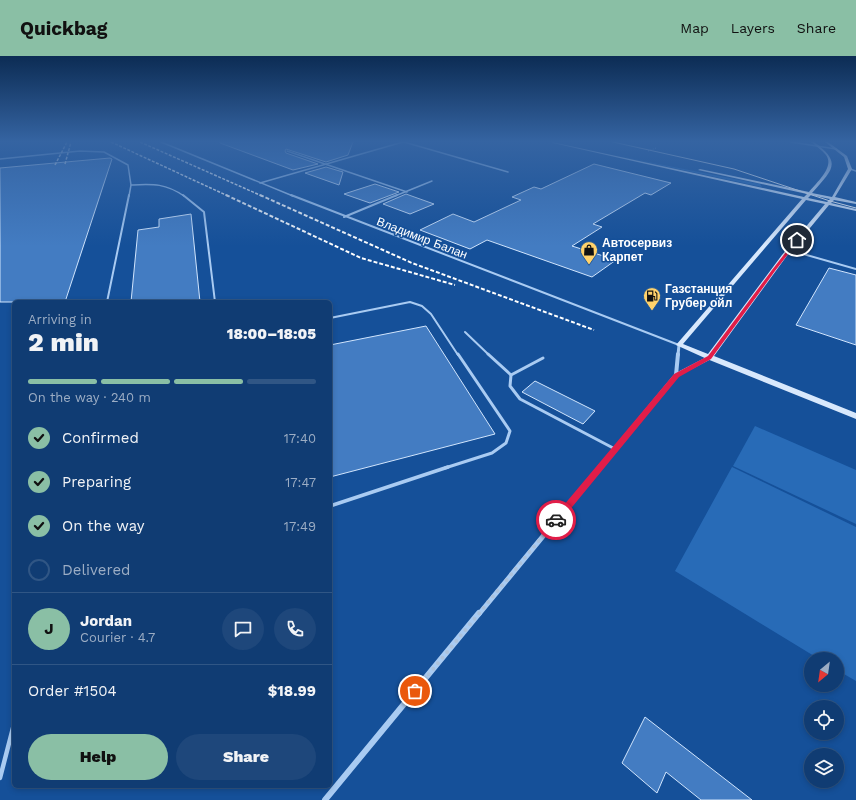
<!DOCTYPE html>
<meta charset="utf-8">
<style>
body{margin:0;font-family:"Work Sans",sans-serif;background:#1e477b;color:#f1f3f6;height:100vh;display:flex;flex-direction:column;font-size:15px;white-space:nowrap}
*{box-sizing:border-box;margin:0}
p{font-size:13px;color:#9cadc4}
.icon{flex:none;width:22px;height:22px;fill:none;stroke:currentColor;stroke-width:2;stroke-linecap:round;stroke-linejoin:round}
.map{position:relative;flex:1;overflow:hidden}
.drawer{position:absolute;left:12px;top:244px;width:320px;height:488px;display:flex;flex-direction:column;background:#103c73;border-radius:6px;box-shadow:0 2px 6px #0003,0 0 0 1px #305685}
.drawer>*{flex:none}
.needle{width:26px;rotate:209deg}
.tools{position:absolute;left:804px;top:596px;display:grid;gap:8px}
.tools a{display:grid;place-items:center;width:40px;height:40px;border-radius:50%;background:#103c73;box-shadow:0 2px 6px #0003,0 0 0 1px #305685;font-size:20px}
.pin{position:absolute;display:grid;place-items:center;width:34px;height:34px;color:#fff;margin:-17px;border:2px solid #fff;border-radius:50%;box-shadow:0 1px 4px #0007}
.courier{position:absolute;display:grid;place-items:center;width:40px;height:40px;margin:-20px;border:3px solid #e11d48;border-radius:50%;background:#fff;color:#222;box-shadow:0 1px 5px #0007}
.overview em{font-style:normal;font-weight:800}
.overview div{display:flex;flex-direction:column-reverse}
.overview{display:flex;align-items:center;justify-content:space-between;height:68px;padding:0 16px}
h1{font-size:26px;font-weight:800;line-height:30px}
.bar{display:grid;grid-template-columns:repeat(4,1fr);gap:6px 4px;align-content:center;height:48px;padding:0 16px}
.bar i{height:5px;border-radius:3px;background:#305685}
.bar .current{background:#8abfa5}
.bar p{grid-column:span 4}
.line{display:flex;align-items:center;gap:10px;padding:0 16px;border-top:1px solid #305685}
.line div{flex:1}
.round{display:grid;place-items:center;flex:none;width:42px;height:42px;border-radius:21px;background:#1e477b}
ol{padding:0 16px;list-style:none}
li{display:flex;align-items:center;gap:12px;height:44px}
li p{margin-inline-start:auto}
li .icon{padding:4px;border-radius:50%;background:#8abfa5;color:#111;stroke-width:4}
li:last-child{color:#9cadc4}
li i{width:22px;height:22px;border:2px solid #305685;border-radius:50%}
.primary-button{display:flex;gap:8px;margin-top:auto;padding:8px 16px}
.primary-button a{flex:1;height:46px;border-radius:24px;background:#8abfa5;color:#111;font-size:16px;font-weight:800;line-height:46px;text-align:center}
.primary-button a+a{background:#1e477b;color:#f1f3f6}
header{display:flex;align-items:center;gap:24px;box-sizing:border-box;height:56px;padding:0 20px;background:#8abfa5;color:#111}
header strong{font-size:19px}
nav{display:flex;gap:22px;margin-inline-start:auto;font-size:14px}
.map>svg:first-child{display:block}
.green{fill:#286bb7}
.building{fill:#437cc2;stroke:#d1e5fd}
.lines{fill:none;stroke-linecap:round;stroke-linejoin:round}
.path{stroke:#a9cbf2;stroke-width:1;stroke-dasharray:1 1.5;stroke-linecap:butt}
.lane-far4{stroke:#a9cbf2;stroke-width:1.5}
.lane-far3{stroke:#a9cbf2;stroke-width:2}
.lane-far2{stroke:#a9cbf2;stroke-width:3}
.lane-far1{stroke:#a9cbf2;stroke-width:3.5}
.lane{stroke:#a9cbf2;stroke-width:4.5}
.street-far3{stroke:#a9cbf2;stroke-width:3}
.street-far2{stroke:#a9cbf2;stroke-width:4}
.street-far1{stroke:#a9cbf2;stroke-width:5}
.street{stroke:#a9cbf2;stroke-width:6}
.secondary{fill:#d8e8fc;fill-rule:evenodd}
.tram{stroke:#fff;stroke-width:1}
.rail-far1{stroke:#fff;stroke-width:1.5;stroke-dasharray:3 1.5;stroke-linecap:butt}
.rail{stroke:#fff;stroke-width:2;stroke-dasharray:4 2;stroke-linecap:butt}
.route{fill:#e11d48}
.done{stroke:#adc2db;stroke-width:4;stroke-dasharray:0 7.2}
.labels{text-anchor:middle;stroke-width:3;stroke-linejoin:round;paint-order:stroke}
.far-street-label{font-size:12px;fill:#fff;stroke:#155099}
.far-poi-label{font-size:12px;font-weight:bold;fill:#fff;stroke:#155099;text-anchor:start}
</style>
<header>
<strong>Quickbag</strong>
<nav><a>Map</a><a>Layers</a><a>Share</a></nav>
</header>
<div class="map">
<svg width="856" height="744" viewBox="0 0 856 744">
<rect width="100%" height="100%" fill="#155099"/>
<g class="green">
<polygon points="613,99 760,128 762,131"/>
<polygon points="755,370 856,414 856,468 733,410"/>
<polygon points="732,411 856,471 856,625 837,614 837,603 819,603 675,515"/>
</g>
<g class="building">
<polygon points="220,86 353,86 348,99 326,106 286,93 285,95 286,97 318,108 293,114 220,87"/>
<polygon points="110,102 112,103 65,246 0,246 0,112"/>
<polygon points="594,108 671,127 651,139 645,137 593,168 602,171 572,190 616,204 592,221 487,184 470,193 420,174 453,158 474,166 521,144 512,141 534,131 541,133"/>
<polygon points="326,111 343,116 339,129 305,117"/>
<polygon points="375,128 399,136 370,147 344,138"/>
<polygon points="406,138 434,148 410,158 383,148"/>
<polygon points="191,158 200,246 131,246 138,174 159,171 159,163"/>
<polygon points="829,212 856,219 856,289 796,269"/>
<polygon points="426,270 495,378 330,421 330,289"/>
<polygon points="535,325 595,355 583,368 522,336"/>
<polygon points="645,661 752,744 701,744 666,716 657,737 622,707"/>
</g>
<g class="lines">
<polyline class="path" points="648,95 656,92"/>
<g class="lane-far4">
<polyline points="161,86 293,140"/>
<polyline points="404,86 508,116"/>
<polyline points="791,86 836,93"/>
<polyline points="287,95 407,136"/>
<polyline points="0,103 80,95 104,96 128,109 131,129 129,140"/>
<polyline points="850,113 856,115"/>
<polyline points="260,127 403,86"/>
<path d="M131 129C153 128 165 127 184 140"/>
<polyline points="395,140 432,125"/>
</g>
<g class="lane-far3">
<polyline points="183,139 204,156 215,246"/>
<polyline points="291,139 679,289"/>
<polyline points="344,161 397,139"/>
<polyline points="789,194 856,213"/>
<polyline points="107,246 129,139"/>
<polyline points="330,262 410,246 422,250 431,258 458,299"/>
<polyline points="465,276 489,299"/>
</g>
<g class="lane-far2">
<polyline points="488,298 511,319"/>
<polyline points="543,302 511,319 510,330 520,343 615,393"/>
<polyline points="445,412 492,397 506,387 510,375 458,298"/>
</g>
<polyline class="lane-far1" points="330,450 448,411"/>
<polyline class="lane" points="0,722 14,668"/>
<polyline class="street-far3" points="678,299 679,289"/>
<g class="street-far2">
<polyline points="676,319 678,298"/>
<polyline points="599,412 676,319 709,302"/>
</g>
<polyline class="street-far1" points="479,558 600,411"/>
<polyline class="street" points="325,744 479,557"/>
<path class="secondary" d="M552 86 804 141 807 138 698 114 700 113 809 136C816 127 835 111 826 99 822 94 816 90 811 86H814C843 107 832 114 812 137L832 141 848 113 844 101 825 86H828L847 100 852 113 835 141 856 146V148L834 144 831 147 856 153V155L829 149 786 201 714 300 856 357V363L707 303 676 289 802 143 553 87ZM811 139 830 143 827 146 808 142ZM806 144 825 148 782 199 708 298 683 288Z"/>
<polyline class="tram" points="613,86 734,113 830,145 856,152"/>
<g class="rail-far1">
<polyline points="111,86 228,140"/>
<polyline points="140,86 262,140"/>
<polyline points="65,108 71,86"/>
<polyline points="55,109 67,86"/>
</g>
<g class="rail">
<polyline points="226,139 361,202 455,229"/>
<polyline points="260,139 412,207 594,274"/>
</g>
</g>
<linearGradient id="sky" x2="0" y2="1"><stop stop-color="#0c2c54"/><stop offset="0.45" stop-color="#3564a2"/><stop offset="1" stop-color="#3564a2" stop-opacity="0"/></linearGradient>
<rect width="856" height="190" fill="url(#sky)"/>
<polygon class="route" points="796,183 799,184 775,215 711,303 679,321 559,467 553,467 553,462 674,318 708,300 772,214"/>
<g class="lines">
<polyline class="done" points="415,635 556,464"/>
</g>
<defs>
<g id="shop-pin" transform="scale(0.9)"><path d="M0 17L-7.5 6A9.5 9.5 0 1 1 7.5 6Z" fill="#ffd26b" stroke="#155099"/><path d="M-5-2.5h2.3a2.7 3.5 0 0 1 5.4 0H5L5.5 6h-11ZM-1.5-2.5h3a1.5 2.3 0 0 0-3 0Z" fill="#111"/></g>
<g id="fuel-pin" transform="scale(0.9)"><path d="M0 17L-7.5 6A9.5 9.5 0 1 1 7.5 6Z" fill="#ffd26b" stroke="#155099"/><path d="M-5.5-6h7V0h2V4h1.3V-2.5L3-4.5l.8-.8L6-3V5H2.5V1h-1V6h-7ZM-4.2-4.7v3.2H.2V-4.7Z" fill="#111"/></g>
</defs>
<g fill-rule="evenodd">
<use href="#shop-pin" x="589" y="194"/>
<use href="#fuel-pin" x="652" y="240"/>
</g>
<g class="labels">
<g class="far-street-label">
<text transform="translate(422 182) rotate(21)" y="4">Владимир Балан</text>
</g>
<g class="far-poi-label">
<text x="602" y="191">Автосервиз<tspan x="602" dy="14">Карпет</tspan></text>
<text x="665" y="237">Газстанция<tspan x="665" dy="14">Грубер ойл</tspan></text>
</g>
</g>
</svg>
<div class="tools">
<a><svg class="needle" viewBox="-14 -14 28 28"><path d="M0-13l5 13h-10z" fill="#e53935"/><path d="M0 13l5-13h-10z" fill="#9cadc4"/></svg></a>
<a><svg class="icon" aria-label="locate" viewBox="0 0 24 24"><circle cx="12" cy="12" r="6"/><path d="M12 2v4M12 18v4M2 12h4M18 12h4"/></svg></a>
<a><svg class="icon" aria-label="layers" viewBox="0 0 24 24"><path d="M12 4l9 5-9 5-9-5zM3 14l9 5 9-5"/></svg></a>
</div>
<div class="pin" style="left:415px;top:635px;background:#ea580c"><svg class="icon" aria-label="bag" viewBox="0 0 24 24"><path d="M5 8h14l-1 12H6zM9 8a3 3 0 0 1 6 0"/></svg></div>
<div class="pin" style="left:797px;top:184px;background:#1f2937"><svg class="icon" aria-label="home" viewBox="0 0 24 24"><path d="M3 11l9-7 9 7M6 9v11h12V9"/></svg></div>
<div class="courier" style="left:556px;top:464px"><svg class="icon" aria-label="car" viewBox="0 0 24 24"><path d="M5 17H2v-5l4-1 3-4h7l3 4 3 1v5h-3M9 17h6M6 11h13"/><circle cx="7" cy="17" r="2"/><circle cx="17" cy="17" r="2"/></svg></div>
<section class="drawer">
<div class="overview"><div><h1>2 min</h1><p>Arriving in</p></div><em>18:00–18:05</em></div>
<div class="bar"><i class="current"></i><i class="current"></i><i class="current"></i><i></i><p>On the way · 240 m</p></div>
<ol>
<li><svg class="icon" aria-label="check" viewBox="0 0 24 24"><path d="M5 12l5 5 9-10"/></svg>Confirmed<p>17:40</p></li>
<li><svg class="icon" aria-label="check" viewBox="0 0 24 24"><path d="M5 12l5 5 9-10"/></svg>Preparing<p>17:47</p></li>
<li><svg class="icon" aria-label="check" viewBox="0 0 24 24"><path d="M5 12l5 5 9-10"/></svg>On the way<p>17:49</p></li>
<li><i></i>Delivered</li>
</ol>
<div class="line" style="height:72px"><b class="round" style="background:#8abfa5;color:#111">J</b><div><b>Jordan</b><p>Courier · 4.7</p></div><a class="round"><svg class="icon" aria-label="chat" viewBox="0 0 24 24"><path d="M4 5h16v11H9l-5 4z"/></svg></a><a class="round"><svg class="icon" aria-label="phone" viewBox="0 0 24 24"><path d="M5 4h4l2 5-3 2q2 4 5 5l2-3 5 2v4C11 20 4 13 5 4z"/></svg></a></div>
<div class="line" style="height:52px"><div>Order #1504</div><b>$18.99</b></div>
<div class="primary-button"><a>Help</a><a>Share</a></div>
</section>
</div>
